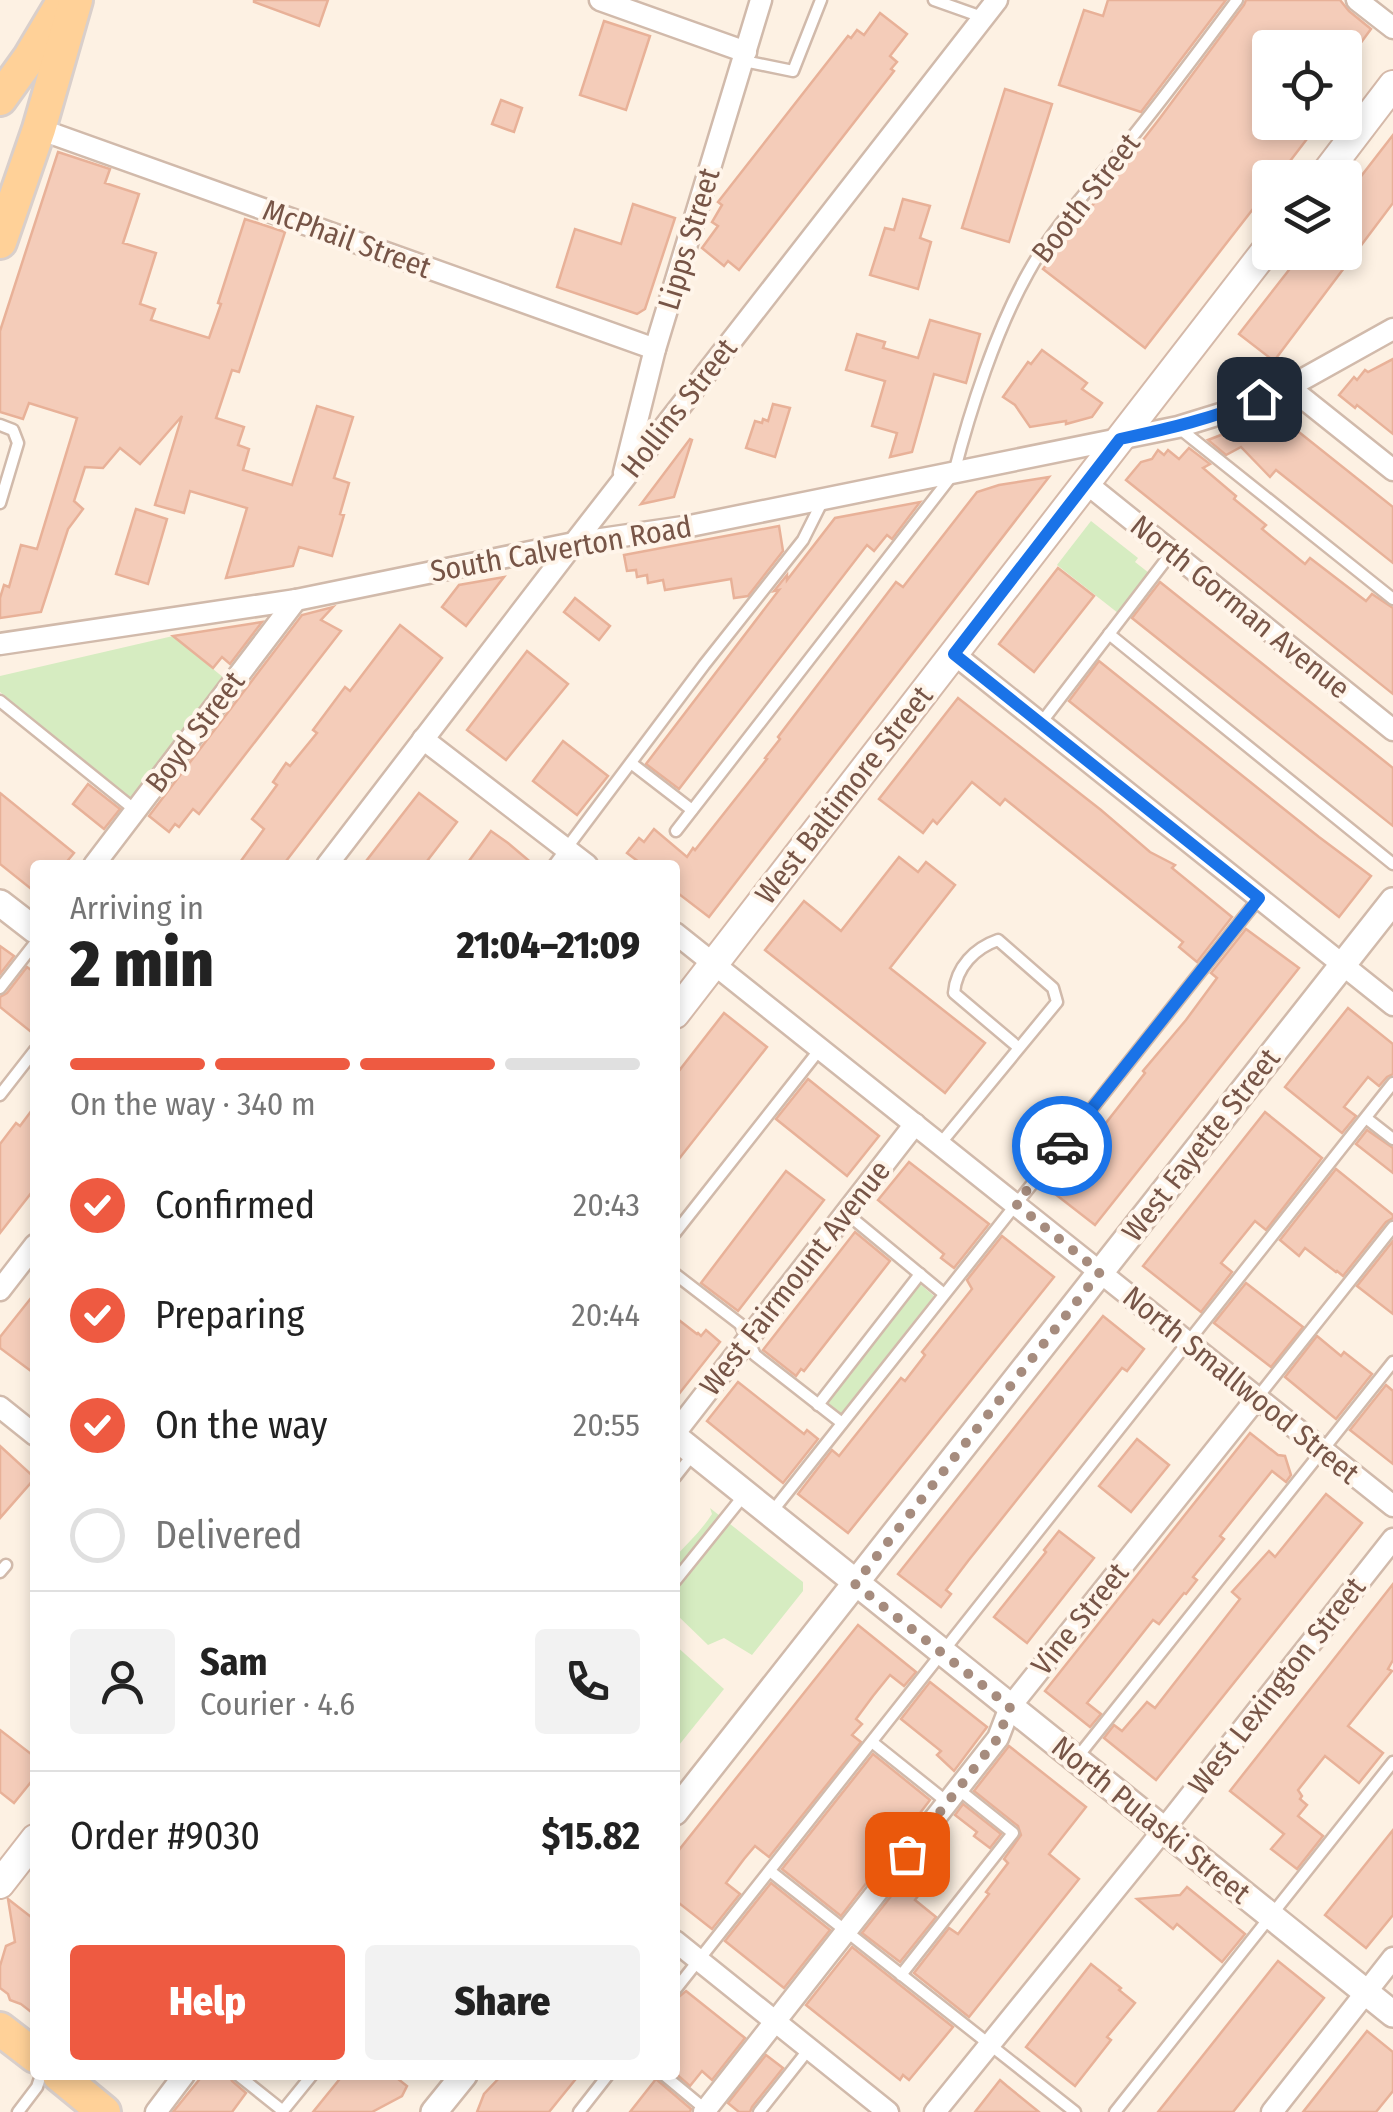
<!DOCTYPE html>
<meta charset="utf-8">
<style>
body{margin:0;font-family:"Fira Sans Condensed",sans-serif;background:#f2f2f2;color:#222;height:100vh;display:flex;flex-direction:column;font-size:38px;white-space:nowrap}
*{box-sizing:border-box;margin:0}
p{font-size:32px;color:#767676}
.icon{flex:none;width:55px;height:55px;fill:none;stroke:currentColor;stroke-width:2;stroke-linecap:round;stroke-linejoin:round}
.map{position:relative;flex:1;overflow:hidden}
.side{position:absolute;left:30px;top:860px;width:650px;height:1220px;display:flex;flex-direction:column;background:#fff;border-radius:10px;box-shadow:0 5px 15px #0003}
.side>*{flex:none}
.tools{position:absolute;left:1252px;top:30px;display:grid;gap:20px}
.tools a{display:grid;place-items:center;width:110px;height:110px;border-radius:10px;background:#fff;box-shadow:0 5px 15px #0003;font-size:50px}
.pin{position:absolute;display:grid;place-items:center;width:85px;height:85px;color:#fff;margin:-42px;border-radius:20px;box-shadow:0 5px 15px #0006}
.courier{position:absolute;display:grid;place-items:center;width:100px;height:100px;margin:-50px;border:8px solid #1a73e8;border-radius:50%;background:#fff;color:#222;box-shadow:0 2px 12px #0007}
.head em{font-style:normal;font-weight:800}
.head div{display:flex;flex-direction:column-reverse}
.head{display:flex;align-items:center;justify-content:space-between;height:170px;padding:0 40px}
h1{font-size:65px;font-weight:800;line-height:75px}
.bar{display:grid;grid-template-columns:repeat(4,1fr);gap:15px 10px;align-content:center;height:120px;padding:0 40px}
.bar i{height:12px;border-radius:8px;background:#e0e0e0}
.bar .current{background:#ee5a41}
.bar p{grid-column:span 4}
.line{display:flex;align-items:center;gap:25px;padding:0 40px;border-top:2px solid #e0e0e0}
.line div{flex:1}
.round{display:grid;place-items:center;flex:none;width:105px;height:105px;border-radius:10px;background:#f2f2f2}
ol{padding:0 40px;list-style:none}
li{display:flex;align-items:center;gap:30px;height:110px}
li p{margin-inline-start:auto}
li .icon{padding:10px;border-radius:50%;background:#ee5a41;color:#fff;stroke-width:4}
li:last-child{color:#767676}
li i{width:55px;height:55px;border:5px solid #e0e0e0;border-radius:50%}
.primary-button{display:flex;gap:20px;margin-top:auto;padding:20px 40px}
.primary-button a{flex:1;height:115px;border-radius:10px;background:#ee5a41;color:#fff;font-size:40px;font-weight:800;line-height:115px;text-align:center}
.primary-button a+a{background:#f2f2f2;color:#222}
.map>svg:first-child{display:block}
.green{fill:#d6ecc1}
.building{fill:#f4ccb9;stroke:#e8b198;stroke-width:2.5}
.lines{fill:none;stroke-linecap:round;stroke-linejoin:round}
.service-casing{stroke:#d1baab;stroke-width:15}
.minor-casing{stroke:#d1baab;stroke-width:25}
.tertiary-casing{stroke:#d1baab;stroke-width:30}
.secondary-casing{stroke:#d5b9a9;stroke-width:32}
.primary-casing{stroke:#d9cfcb;stroke-width:38}
.service{stroke:#fff;stroke-width:10}
.minor{stroke:#fff;stroke-width:20}
.tertiary{stroke:#fff;stroke-width:25}
.secondary{stroke:#fff;stroke-width:28}
.primary{stroke:#ffd198;stroke-width:32}
.done{stroke:#a68c7e;stroke-width:10;stroke-dasharray:0 18}
.route{stroke:#1a73e8;stroke-width:12}
.labels{text-anchor:middle;stroke-width:8;stroke-linejoin:round;paint-order:stroke}
.street-label{font-size:30px;fill:#775547;stroke:#fff5ea}
</style>
<div class="map">
<svg width="1393" height="2112" viewBox="0 0 1393 2112">
<rect width="100%" height="100%" fill="#fdf1e3"/>
<g class="green">
<polygon points="1091,521 1138,558 1135,562 1149,573 1118,613 1057,565"/>
<polygon points="173,636 224,678 131,798 0,692 0,676"/>
<polygon points="920,1284 934,1296 839,1416 825,1404"/>
<path d="M710 1508 803 1582V1591L752 1655 724 1638 708 1645 675 1613V1557C688 1543 701 1531 712 1514Z"/>
<polygon points="675,1645 724,1689 675,1750"/>
</g>
<g class="building">
<polygon points="254,0 328,0 319,26 254,2"/>
<polygon points="1108,0 1226,0 1141,112 1059,85 1084,10 1103,16"/>
<polygon points="1246,0 1340,0 1349,11 1371,29 1357,48 1270,48 1270,122 1320,122 1277,178 1270,178 1270,187 1145,348 1043,269 1160,118 1244,5"/>
<polygon points="880,13 907,34 890,56 897,62 891,69 894,71 739,270 728,261 724,266 702,248 718,226 712,222 722,205 718,202 848,36 851,38 857,30 864,35"/>
<polygon points="604,21 650,36 626,110 580,95"/>
<polygon points="1005,89 1052,104 1009,242 962,228"/>
<polygon points="501,100 522,108 514,132 492,124"/>
<polygon points="1393,135 1393,203 1274,361 1239,334 1303,252 1345,252 1345,197"/>
<polygon points="58,152 110,169 105,183 139,194 123,243 156,253 140,304 155,309 151,320 209,338 221,304 218,303 245,219 285,232 239,372 232,370 216,418 244,427 238,445 249,449 243,470 292,485 317,406 353,417 334,478 349,483 340,514 344,515 332,556 299,547 293,566 226,578 247,508 190,491 184,513 155,505 182,416 140,464 120,448 103,468 85,467 74,501 83,509 68,529 41,612 0,618 0,598 4,585 9,587 21,545 37,549 77,418 29,403 23,419 0,412 0,331"/>
<polygon points="903,199 930,206 920,238 931,242 918,289 870,275 885,228 894,230"/>
<polygon points="633,204 675,218 645,309 637,314 557,287 575,229 621,244"/>
<polygon points="930,320 980,334 966,383 934,374 912,452 890,457 897,433 872,426 885,381 846,370 857,334 885,342 883,348 918,358"/>
<polygon points="1042,350 1087,383 1082,389 1102,403 1092,417 1066,424 1066,421 1030,427 1015,405 1003,397 1028,362 1031,364"/>
<polygon points="1393,359 1393,434 1357,405 1355,408 1339,395 1354,377 1357,380 1365,370 1368,372"/>
<polygon points="773,404 790,408 775,457 746,448 755,421 762,423 763,419 768,421"/>
<polygon points="1280,417 1393,507 1393,563 1276,470 1270,477 1241,447 1226,455 1208,440 1244,426 1260,440"/>
<polygon points="690,439 692,440 674,497 641,504"/>
<polygon points="1189,448 1210,464 1203,468 1236,496 1234,499 1266,525 1262,529 1305,564 1310,558 1366,601 1372,594 1393,608 1393,694 1126,480 1141,462 1152,459 1158,450 1164,455 1168,450 1179,459"/>
<polygon points="1049,477 709,917 675,891 675,865 643,865 627,853 639,838 644,842 654,829 687,857 693,848 695,850 767,759 765,758 780,739 778,737 896,582 903,587 977,492 999,485"/>
<polygon points="920,502 892,539 887,535 874,551 867,545 679,789 646,764 779,590 774,591 787,575 787,580 835,518"/>
<polygon points="136,509 167,519 148,584 116,574"/>
<polygon points="779,526 783,551 748,596 734,598 731,579 665,590 663,580 648,583 647,575 637,577 636,570 627,571 624,555"/>
<polygon points="1058,568 1094,596 1034,672 999,644"/>
<polygon points="504,577 466,626 442,607 459,585"/>
<polygon points="1160,582 1393,768 1393,826 1132,618"/>
<polygon points="575,598 610,626 599,640 564,612"/>
<polygon points="333,607 321,620 341,631 199,814 193,809 179,827 175,824 169,832 149,816 302,615"/>
<polygon points="262,622 230,664 222,657 213,668 173,636"/>
<polygon points="400,625 442,658 283,865 238,865 264,829 252,819 277,785 273,782 286,763 290,766 317,733 313,730 345,687 350,691"/>
<polygon points="527,651 568,684 506,760 467,730"/>
<polygon points="1099,661 1319,837 1371,876 1339,917 1069,701"/>
<polygon points="958,698 1101,810 1150,852 1175,865 1172,868 1232,917 1197,962 1179,947 1183,942 1005,799 1000,805 972,782 937,824 933,820 923,833 879,799"/>
<polygon points="563,741 608,776 577,815 533,781"/>
<polygon points="88,784 120,809 104,829 73,804"/>
<polygon points="0,793 74,853 64,865 35,865 35,892 0,864"/>
<polygon points="419,793 457,822 424,865 363,865"/>
<polygon points="491,831 508,843 534,865 466,865"/>
<polygon points="899,857 918,872 926,862 955,885 890,968 985,1043 945,1093 765,950 804,901 841,931"/>
<polygon points="1246,929 1299,968 1095,1225 1050,1190 1060,1177 1062,1179 1145,1073 1143,1071 1186,1020 1217,978 1211,973"/>
<polygon points="0,946 14,956 0,974"/>
<polygon points="27,967 35,973 35,1035 0,1007 0,997 7,993"/>
<polygon points="1348,1008 1393,1044 1393,1074 1387,1077 1379,1086 1368,1077 1344,1107 1356,1116 1342,1133 1285,1087"/>
<polygon points="724,1013 767,1047 675,1164 675,1076"/>
<polygon points="808,1079 879,1136 847,1176 776,1119"/>
<polygon points="35,1106 35,1188 0,1233 0,1144 16,1123 20,1126"/>
<polygon points="1265,1112 1322,1158 1266,1230 1255,1221 1221,1263 1232,1272 1201,1312 1143,1266"/>
<polygon points="1367,1130 1393,1148 1393,1173 1356,1144"/>
<polygon points="909,1162 989,1224 954,1268 941,1258 944,1254 878,1200"/>
<polygon points="1336,1169 1393,1215 1393,1218 1386,1222 1343,1276 1337,1271 1336,1272 1305,1248 1299,1256 1280,1240"/>
<polygon points="786,1171 824,1200 738,1311 701,1283"/>
<polygon points="855,1232 890,1261 804,1371 801,1369 796,1376 763,1350"/>
<polygon points="1002,1236 1054,1277 848,1533 798,1494 832,1450 839,1456 901,1378 905,1381 925,1355 922,1352 972,1289 967,1280"/>
<polygon points="1393,1241 1393,1314 1357,1286"/>
<polygon points="1246,1283 1303,1327 1271,1367 1214,1323"/>
<polygon points="35,1293 35,1374 0,1348 0,1337"/>
<polygon points="1103,1316 1144,1349 1127,1371 1122,1368 968,1561 946,1590 951,1594 941,1607 898,1574"/>
<polygon points="675,1317 697,1334 698,1333 701,1336 706,1330 720,1342 675,1399"/>
<polygon points="1317,1336 1341,1356 1344,1352 1372,1374 1336,1419 1285,1377"/>
<polygon points="738,1382 804,1434 807,1430 818,1439 783,1483 707,1421"/>
<polygon points="1386,1385 1393,1391 1393,1464 1350,1430"/>
<polygon points="1250,1433 1278,1455 1285,1456 1291,1475 1286,1482 1272,1471 1220,1536 1224,1539 1193,1577 1197,1580 1186,1594 1184,1593 1159,1624 1153,1620 1108,1677 1087,1703 1101,1714 1090,1727 1045,1691"/>
<polygon points="1137,1439 1169,1465 1131,1512 1099,1486"/>
<polygon points="0,1446 35,1478 0,1518"/>
<polygon points="1326,1494 1362,1523 1156,1780 1104,1738 1114,1725 1122,1731 1147,1702 1155,1708 1240,1599 1232,1592 1269,1551 1275,1557"/>
<polygon points="1059,1531 1094,1558 1027,1643 994,1617 1046,1552 1044,1550"/>
<polygon points="1393,1584 1393,1660 1388,1669 1392,1671 1348,1726 1383,1753 1359,1783 1325,1756 1298,1790 1302,1796 1300,1799 1307,1805 1298,1816 1323,1836 1297,1869 1271,1849 1284,1834 1230,1791"/>
<polygon points="858,1625 916,1672 904,1686 890,1675 873,1696 856,1719 862,1724 852,1735 861,1742 769,1857 755,1846 744,1859 726,1883 740,1894 712,1929 675,1900 675,1855"/>
<polygon points="930,1682 987,1727 954,1771 937,1755 941,1751 901,1719"/>
<polygon points="0,1730 35,1757 35,1777 14,1803 0,1792"/>
<polygon points="1009,1746 1086,1807 1049,1854 1079,1879 969,2017 914,1973 949,1928 958,1934 989,1894 986,1892 1008,1863 1004,1859 1021,1835 1018,1826 974,1791"/>
<polygon points="873,1754 930,1800 841,1916 782,1869"/>
<polygon points="963,1804 1001,1834 990,1848 974,1836 977,1832 955,1815"/>
<polygon points="1393,1830 1393,1915 1366,1948 1325,1915"/>
<polygon points="925,1853 941,1866 915,1900 936,1917 900,1962 862,1933"/>
<polygon points="771,1883 830,1930 784,1988 725,1941"/>
<polygon points="1187,1887 1245,1934 1222,1962 1177,1924 1173,1929 1137,1899 1180,1895"/>
<polygon points="8,1899 35,1920 35,2015 21,2004 10,2000 8,1994 0,1988 0,1966 6,1946 15,1942"/>
<polygon points="852,1947 953,2027 909,2080 903,2075 900,2080 806,2005"/>
<polygon points="1278,1961 1324,1998 1304,2023 1233,2112 1158,2112"/>
<polygon points="1091,1964 1121,1988 1119,1990 1135,2003 1107,2037 1111,2040 1075,2086 1026,2047"/>
<polygon points="686,1991 745,2038 712,2080 702,2071 690,2086 675,2073 675,2000"/>
<polygon points="1367,2031 1393,2052 1393,2091 1376,2112 1303,2112"/>
<polygon points="766,2055 783,2068 752,2107 750,2112 739,2112 728,2103"/>
<polygon points="203,2075 229,2075 232,2081 246,2093 232,2112 173,2112"/>
<polygon points="343,2075 393,2075 407,2086 402,2096 372,2112 313,2112"/>
<polygon points="502,2075 579,2075 549,2112 477,2112 484,2094"/>
<polygon points="656,2079 691,2109 690,2112 630,2112"/>
<polygon points="1000,2080 1007,2086 1039,2112 975,2112"/>
</g>
<g class="lines">
<g class="service-casing">
<g id="service">
<polyline points="934,0 982,17"/>
<polyline points="744,61 793,71 821,0"/>
<polyline points="0,425 13,430 18,443 0,503"/>
<polyline points="1179,428 1393,599"/>
<polyline points="1109,634 1393,864"/>
<polyline points="0,701 135,810"/>
<polyline points="1041,723 1172,552"/>
<polyline points="631,763 692,810"/>
<path d="M676 831 954 473C970 410 996 330 1028 273 1052 229 1088 190 1120 152 1161 102 1199 51 1237 0"/>
<polyline points="554,865 704,665 803,540 823,500"/>
<polyline points="0,988 35,943"/>
<polyline points="0,1095 35,1050"/>
<polyline points="1366,1118 1393,1139"/>
<path d="M940 1144 1057 1002 1053 988 998 940C975 948 956 967 954 993L1019 1048"/>
<polyline points="846,1213 944,1294"/>
<polyline points="675,1233 820,1049"/>
<polyline points="675,1274 740,1324 755,1355 842,1423"/>
<polyline points="1257,1398 1393,1227"/>
<polyline points="818,1405 920,1274"/>
<polyline points="675,1477 694,1453"/>
<polyline points="771,1513 1259,898"/>
<polyline points="0,1572 6,1565"/>
<polyline points="675,1581 745,1494"/>
<polyline points="872,1742 947,1802"/>
<polyline points="1076,1759 1393,1362"/>
<polyline points="770,1871 1075,2112"/>
<polyline points="901,1975 1013,1833 958,1789"/>
<polyline points="675,1990 1393,1083"/>
<polyline points="238,2075 283,2111"/>
<polyline points="664,2075 705,2109"/>
<polyline points="18,2112 37,2087 41,2075"/>
<polyline points="282,2112 312,2075"/>
<polyline points="579,2112 608,2075"/>
<polyline points="759,2112 809,2049"/>
<polyline points="1115,2112 1393,1762"/>
</g>
</g>
<g class="minor-casing">
<g id="minor">
<polyline points="600,0 746,52"/>
<polyline points="1357,0 1393,28"/>
<polyline points="39,129 655,349"/>
<polyline points="1289,387 1393,470"/>
<polyline points="624,473 655,349 761,0"/>
<polyline points="1086,483 1393,730"/>
<polyline points="0,644 296,600 574,543 690,526 1178,427 1230,411 1289,387 1393,329"/>
<polyline points="954,654 1393,1005"/>
<polyline points="423,739 587,865"/>
<polyline points="94,865 296,600"/>
<polyline points="327,865 574,543 997,0"/>
<polyline points="675,933 1393,1506"/>
<polyline points="0,1290 35,1245"/>
<polyline points="0,1407 35,1435"/>
<polyline points="675,1433 915,1124"/>
<polyline points="675,1941 888,2112"/>
<polyline points="156,2112 184,2075"/>
<polyline points="704,2112 998,1738 1010,1707 1257,1398"/>
<polyline points="935,2112 1149,1848 1393,1539"/>
<polyline points="1272,2112 1393,1958"/>
</g>
</g>
<g class="tertiary-casing">
<g id="tertiary">
<polyline points="0,903 35,930"/>
<polyline points="675,1437 1393,2014"/>
<polyline points="675,1812 1393,901"/>
<polyline points="434,2112 464,2075"/>
</g>
</g>
<g class="secondary-casing">
<g id="secondary">
<polyline points="1322,178 1393,85"/>
<polyline points="675,1014 1270,245"/>
<polyline points="0,1884 35,1839"/>
</g>
</g>
<g class="primary-casing">
<g id="primary">
<polyline points="0,99 30,57 64,0"/>
<polyline points="0,242 39,129 76,0"/>
<polyline points="0,2029 35,2056"/>
<polyline points="59,2075 104,2112"/>
</g>
</g>
<use href="#service" class="service"/>
<use href="#minor" class="minor"/>
<use href="#tertiary" class="tertiary"/>
<use href="#secondary" class="secondary"/>
<use href="#primary" class="primary"/>
</g>
<g class="lines">
<polyline class="done" points="907,1854 998,1738 1010,1707 855,1584 1100,1272 1016,1204 1062,1146"/>
<path class="route" d="M1062 1146 1259 898 954 654 1120 439C1168 429 1214 418 1259 399"/>
</g>
<g class="labels">
<g class="street-label">
<text transform="translate(1086 198) rotate(-52)" y="10">Booth Street</text>
<text transform="translate(347 239) rotate(20)" y="10">McPhail Street</text>
<text transform="translate(689 239) rotate(-73)" y="10">Lipps Street</text>
<text transform="translate(679 408) rotate(-52)" y="10">Hollins Street</text>
<text transform="translate(561 549) rotate(-10)" y="10">South Calverton Road</text>
<text transform="translate(1240 607) rotate(39)" y="10">North Gorman Avenue</text>
<text transform="translate(195 732) rotate(-53)" y="10">Boyd Street</text>
<text transform="translate(844 795) rotate(-52)" y="10">West Baltimore Street</text>
<text transform="translate(1201 1145) rotate(-52)" y="10">West Fayette Street</text>
<text transform="translate(795 1278) rotate(-52)" y="10">West Fairmount Avenue</text>
<text transform="translate(1241 1385) rotate(39)" y="10">North Smallwood Street</text>
<text transform="translate(1080 1619) rotate(-51)" y="10">Vine Street</text>
<text transform="translate(1277 1686) rotate(-52)" y="10">West Lexington Street</text>
<text transform="translate(1151 1820) rotate(39)" y="10">North Pulaski Street</text>
</g>
</g>
</svg>
<div class="tools">
<a><svg class="icon" aria-label="locate" viewBox="0 0 24 24"><circle cx="12" cy="12" r="6"/><path d="M12 2v4M12 18v4M2 12h4M18 12h4"/></svg></a>
<a><svg class="icon" aria-label="layers" viewBox="0 0 24 24"><path d="M12 4l9 5-9 5-9-5zM3 14l9 5 9-5"/></svg></a>
</div>
<div class="pin" style="left:907px;top:1854px;background:#ea580c"><svg class="icon" aria-label="bag" viewBox="0 0 24 24"><path d="M5 8h14l-1 12H6zM9 8a3 3 0 0 1 6 0"/></svg></div>
<div class="pin" style="left:1259px;top:399px;background:#1f2937"><svg class="icon" aria-label="home" viewBox="0 0 24 24"><path d="M3 11l9-7 9 7M6 9v11h12V9"/></svg></div>
<div class="courier" style="left:1062px;top:1146px"><svg class="icon" aria-label="car" viewBox="0 0 24 24"><path d="M5 17H2v-5l4-1 3-4h7l3 4 3 1v5h-3M9 17h6M6 11h13"/><circle cx="7" cy="17" r="2"/><circle cx="17" cy="17" r="2"/></svg></div>
<section class="side">
<div class="head"><div><h1>2 min</h1><p>Arriving in</p></div><em>21:04–21:09</em></div>
<div class="bar"><i class="current"></i><i class="current"></i><i class="current"></i><i></i><p>On the way · 340 m</p></div>
<ol>
<li><svg class="icon" aria-label="check" viewBox="0 0 24 24"><path d="M5 12l5 5 9-10"/></svg>Confirmed<p>20:43</p></li>
<li><svg class="icon" aria-label="check" viewBox="0 0 24 24"><path d="M5 12l5 5 9-10"/></svg>Preparing<p>20:44</p></li>
<li><svg class="icon" aria-label="check" viewBox="0 0 24 24"><path d="M5 12l5 5 9-10"/></svg>On the way<p>20:55</p></li>
<li><i></i>Delivered</li>
</ol>
<div class="line" style="height:180px"><a class="round"><svg class="icon" aria-label="person" viewBox="0 0 24 24"><circle cx="12" cy="8" r="4"/><path d="M4 21q1-7 8-7t8 7"/></svg></a><div><b>Sam</b><p>Courier · 4.6</p></div><a class="round"><svg class="icon" aria-label="phone" viewBox="0 0 24 24"><path d="M5 4h4l2 5-3 2q2 4 5 5l2-3 5 2v4C11 20 4 13 5 4z"/></svg></a></div>
<div class="line" style="height:130px"><div>Order #9030</div><b>$15.82</b></div>
<div class="primary-button"><a>Help</a><a>Share</a></div>
</section>
</div>
